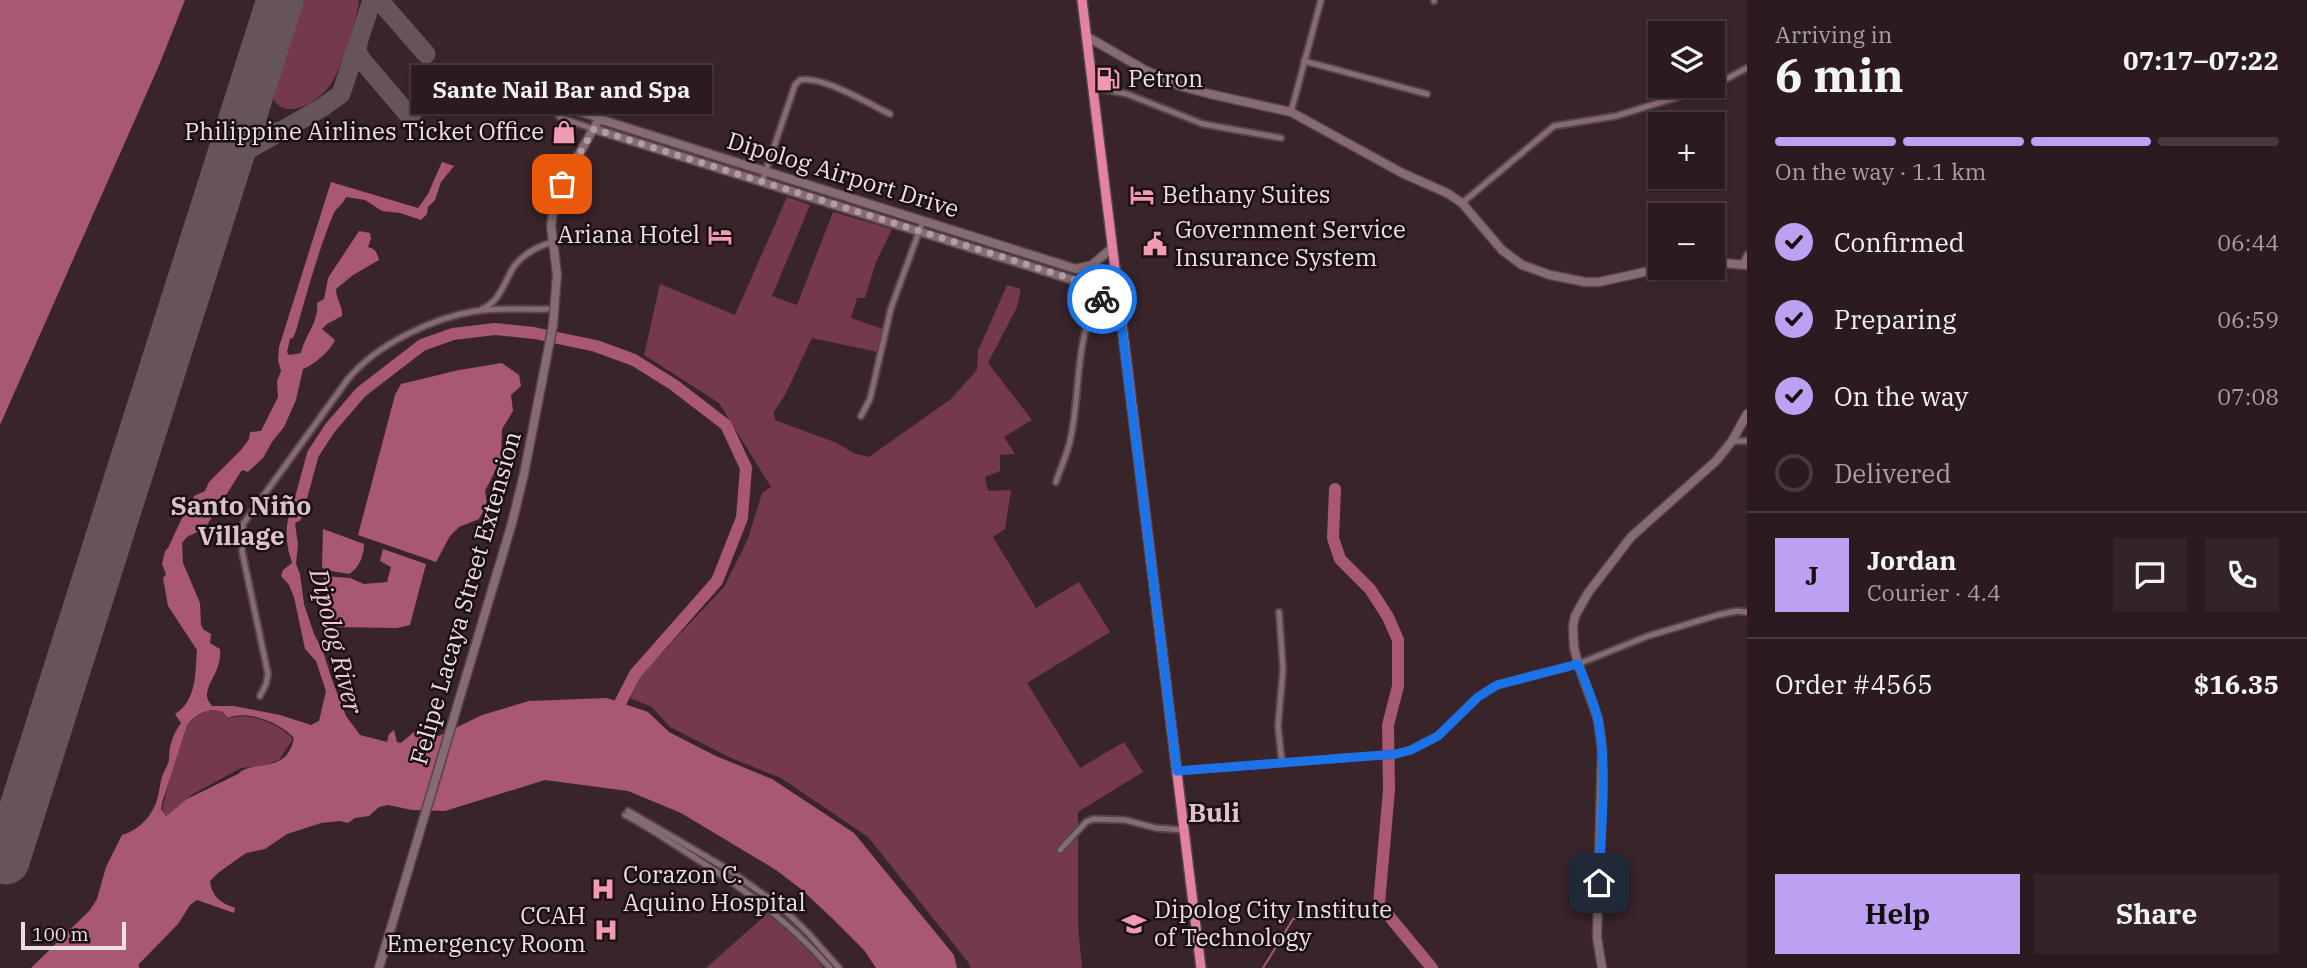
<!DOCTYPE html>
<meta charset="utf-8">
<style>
body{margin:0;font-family:"IBM Plex Serif",serif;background:#332429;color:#f1f3f6;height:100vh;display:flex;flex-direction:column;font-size:26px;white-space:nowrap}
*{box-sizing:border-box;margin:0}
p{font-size:23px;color:#a6a1a5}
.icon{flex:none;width:38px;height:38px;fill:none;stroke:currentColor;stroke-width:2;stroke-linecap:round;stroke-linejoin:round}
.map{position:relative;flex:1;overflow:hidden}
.sheet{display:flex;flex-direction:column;background:#2b1b20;width:560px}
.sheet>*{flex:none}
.buttons{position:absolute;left:1648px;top:21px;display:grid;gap:14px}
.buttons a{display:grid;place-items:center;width:77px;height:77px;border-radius:0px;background:#2b1b20;box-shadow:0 2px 5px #0004,0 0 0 2px #47393e;font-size:35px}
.scale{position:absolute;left:21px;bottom:18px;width:105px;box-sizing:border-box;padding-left:7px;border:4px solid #eedfe2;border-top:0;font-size:19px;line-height:24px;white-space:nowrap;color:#eedfe2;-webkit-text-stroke:5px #1a1013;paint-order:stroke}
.pin{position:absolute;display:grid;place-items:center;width:60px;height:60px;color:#fff;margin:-30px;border-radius:14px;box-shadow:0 4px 10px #0006}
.courier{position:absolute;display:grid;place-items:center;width:70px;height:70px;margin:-35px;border:5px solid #1a73e8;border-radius:50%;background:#fff;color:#222;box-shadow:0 2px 9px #0007}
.bubble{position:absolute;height:49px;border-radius:0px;background:#2b1b20;box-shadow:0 2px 5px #0004,0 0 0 2px #47393e;font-size:23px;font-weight:700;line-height:49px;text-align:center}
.summary em{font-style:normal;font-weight:700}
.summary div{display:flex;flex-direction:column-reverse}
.summary{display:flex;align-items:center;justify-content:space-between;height:119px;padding:0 28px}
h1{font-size:46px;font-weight:700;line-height:52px}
.bar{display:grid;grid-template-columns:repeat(4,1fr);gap:10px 7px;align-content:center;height:84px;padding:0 28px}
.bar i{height:9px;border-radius:5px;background:#47393e}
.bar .active{background:#bca0f2}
.bar p{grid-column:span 4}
.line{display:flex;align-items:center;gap:18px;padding:0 28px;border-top:2px solid #47393e}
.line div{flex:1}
.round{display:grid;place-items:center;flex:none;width:74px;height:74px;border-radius:0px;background:#332429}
ol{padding:0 28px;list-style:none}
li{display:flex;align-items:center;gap:21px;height:77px}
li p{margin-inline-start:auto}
li .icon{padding:7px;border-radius:50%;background:#bca0f2;color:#111;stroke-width:4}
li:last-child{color:#a6a1a5}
li i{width:38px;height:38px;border:4px solid #47393e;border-radius:50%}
.action{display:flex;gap:14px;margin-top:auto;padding:14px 28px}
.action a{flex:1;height:80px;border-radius:0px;background:#bca0f2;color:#111;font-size:28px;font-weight:700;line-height:80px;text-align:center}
.action a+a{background:#332429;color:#f1f3f6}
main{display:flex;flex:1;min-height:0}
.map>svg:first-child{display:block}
.green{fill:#74394b}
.water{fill:#a95871;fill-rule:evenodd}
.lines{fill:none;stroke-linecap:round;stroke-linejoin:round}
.stream{stroke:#a95871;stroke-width:2}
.river{stroke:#a95871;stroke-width:12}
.taxiway{stroke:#665458;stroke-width:19}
.runway{stroke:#665458;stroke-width:47}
.minor-casing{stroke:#564348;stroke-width:9}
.secondary-casing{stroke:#564348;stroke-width:11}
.trunk-casing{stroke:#564348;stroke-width:12}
.minor{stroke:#866b72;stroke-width:5}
.secondary{stroke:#866b72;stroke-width:8}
.trunk{stroke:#e483a0;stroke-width:9}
.done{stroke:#af9ea2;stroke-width:7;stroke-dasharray:0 12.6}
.route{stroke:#1a73e8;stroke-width:9}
.labels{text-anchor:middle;stroke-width:5;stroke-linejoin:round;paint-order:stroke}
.poi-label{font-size:24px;fill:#eedfe2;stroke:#1a1013;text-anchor:start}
.street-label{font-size:24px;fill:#eedfe2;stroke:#1a1013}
.neighbourhood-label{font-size:26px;font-weight:bold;fill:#dfc2c9;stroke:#1a1013}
.water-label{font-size:26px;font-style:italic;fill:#f5c6d1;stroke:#1a1013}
</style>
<main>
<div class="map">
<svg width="1747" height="968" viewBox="0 0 1747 968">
<rect width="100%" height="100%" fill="#39242a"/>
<g class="green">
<path d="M303 0H359C357 18 341 70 331 84 323 96 304 110 289 109 281 108 275 104 272 97Z"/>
<polygon points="787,197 810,205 772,296 797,305 833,212 892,229 876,262 865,298 857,298 851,318 883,329 878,352 812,338 785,395 774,412 775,420 837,443 853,453 869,457 951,399 977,370 978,351 1007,285 1021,289 1017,307 988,363 1032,420 1004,437 1015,454 1000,455 1000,471 985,477 988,491 1011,490 1005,529 993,537 1036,608 1079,582 1110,632 1027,683 1080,768 1124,742 1143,772 1078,812 1078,926 1082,968 970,968 968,962 868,837 781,778 731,758 670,727 652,707 630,698 640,676 724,587 748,539 762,493 771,487 719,403 644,355 660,284 735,315"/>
<path d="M214 710 223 712 228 719C246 710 280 724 293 739L279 760 266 765 241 768 193 794 166 816 162 809 172 770 187 725C195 717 202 711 214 710Z"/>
<polygon points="769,912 810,950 823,968 706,968"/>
</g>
<g class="water">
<polygon points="0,0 185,0 160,63 0,425"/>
<path d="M442 162 454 166 441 182 435 200 428 207 427 214 421 220 400 213 382 211 365 200 346 197C343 205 336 207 333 215 318 252 307 292 296 331L293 338 290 339 287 352 289 355 301 353C305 335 319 322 317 303L324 299 328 278 359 231 370 233 371 239 368 247C376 249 377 253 379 260L353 275 336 289C336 299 343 306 342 316L327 324 322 329 335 340C331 350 314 365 303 369L296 400 284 427 272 442 263 458 248 472 242 470 205 528 187 537 182 543 183 563 200 603 201 625 204 630 211 634 210 643 220 649C222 670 208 680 207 695 207 700 210 703 212 706H234L280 715 311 725 319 721 326 691 316 661 305 649 294 597 289 585 281 576 283 570 292 563C291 557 288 552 288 547 285 533 287 513 295 501H302L300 517 295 524 298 544 296 564 300 574 304 604 314 634 323 651 331 677 346 716 360 735 387 742 389 734 394 730 397 742 401 743 415 731H425L439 736 482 715 529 701 607 698 648 712 669 732 716 756 772 779 854 833 954 955 957 968H876L864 950 834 920 801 889 776 870 681 813 628 791 545 780 445 811 412 810 388 805 379 807 369 816 355 818 348 823 340 821 321 823 287 834 265 849 246 853 218 873 210 881C212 897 221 903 235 908L234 913 197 900 190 905 178 924 139 964V968H31L90 910 97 899 106 867 122 835C140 830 154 814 158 796 160 789 160 781 163 774 165 769 169 764 169 759 169 746 173 734 181 723L175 714C197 700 195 674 197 650L168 606 163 578 166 574 162 564 165 551 168 548 182 518 189 512 194 496 205 491 209 482 241 450 249 439 250 432 261 431 278 397 277 381 281 371 278 360 279 347 331 182 418 208 428 194ZM214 710 223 712 228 718C247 709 281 723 294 738 286 776 254 758 238 774L187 799 166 816 161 809 162 803 187 725C195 716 202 711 214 710Z"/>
<polygon points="502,363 519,375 521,386 511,395 513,411 502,429 501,459 485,491 487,504 479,519 459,527 450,536 436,562 358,535 395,395 401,384 459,370"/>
<path d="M323 529 364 544C364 556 359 568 349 574L326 570 322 567Z"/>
<polygon points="383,549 426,564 410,625 397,628 334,627 330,622 324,576 350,578 364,584 387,582 391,567 380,561"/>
</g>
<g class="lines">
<polyline class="stream" points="1263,968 1293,919 1379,904"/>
<g class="river">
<polyline points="1335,489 1333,538 1340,559 1370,589 1388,617 1398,640 1398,686 1388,725 1389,790 1379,904 1432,968"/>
<polyline points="296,516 313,454 330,428 361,392 422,345 453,334 495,329 534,333 596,346 634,360 674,385 726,425 746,468 742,518 717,581 635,674 613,717"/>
</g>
<g class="taxiway">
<polyline points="379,0 426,54"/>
<polyline points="358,44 357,51 361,59 412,119"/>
<path d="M246 108C253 125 261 132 280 132"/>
<polyline points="225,173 241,154 323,107 341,94 372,0"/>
</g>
<polyline class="runway" points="6,861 280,0"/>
<g class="minor-casing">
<g id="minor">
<polyline points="1434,0 1434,1"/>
<polyline points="1304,61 1427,94"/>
<polyline points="1713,86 1747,68"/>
<polyline points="1093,87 1127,94 1203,124 1281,138"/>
<polyline points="1291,112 1321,0"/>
<polyline points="594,129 561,118 555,111 564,108 599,119"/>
<path d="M762 182 795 85 800 80C822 75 869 104 890 114"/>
<polyline points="1462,203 1554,126 1616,116 1713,86"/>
<polyline points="1743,263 1747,255"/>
<path d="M482 309C501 301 504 281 515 265 525 253 538 246 553 242"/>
<polyline points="861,416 870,399 891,308 923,221"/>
<polyline points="1732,441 1747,441"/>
<path d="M1056 482C1060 469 1067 455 1070 441 1081 394 1074 339 1099 296"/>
<polyline points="1279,612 1283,669 1278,726 1282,763"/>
<path d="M260 696 266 684 268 674 242 551 243 524 348 379C376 345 432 318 476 311 499 307 524 310 547 309"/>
<polyline points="1177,771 1396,754 1411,750 1438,736 1478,697 1497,685 1578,664 1648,636 1718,615 1737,611 1747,612"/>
<polyline points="628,811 729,870 780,906 808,933 839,968"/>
<path d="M625 815C647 826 668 841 689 854 744 889 787 919 830 968"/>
<polyline points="1060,850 1086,822 1093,819 1125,820 1156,828 1184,830"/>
</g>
</g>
<g class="secondary-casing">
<g id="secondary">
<polyline points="1086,36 1145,70 1180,86 1210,94 1291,112 1402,173 1447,193 1462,203 1502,250 1522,265 1550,275 1585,282 1599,282 1663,268"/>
<polyline points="594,129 1073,280 1094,291 1121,320"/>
<polyline points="1713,262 1747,265"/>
<polyline points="379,968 512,523 524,474 553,325 557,274 551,226 554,205 562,184 599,119 1076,269 1092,265 1112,248"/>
<polyline points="1602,968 1597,937 1602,750 1598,719 1578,664 1574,647 1573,626 1575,616 1588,593 1631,537 1716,461 1732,441 1747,414"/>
</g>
</g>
<g class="trunk-casing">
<polyline id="trunk" points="1082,0 1201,968"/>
</g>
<use href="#minor" class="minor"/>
<use href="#secondary" class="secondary"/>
<use href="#trunk" class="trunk"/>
</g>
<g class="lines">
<polyline class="done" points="562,184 594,129 1073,279 1087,286 1102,299"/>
<path class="route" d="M1102 299 1121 320 1177 771 1396 754 1411 750 1438 736 1478 697 1497 685 1578 664C1585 682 1594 701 1598 720 1608 766 1601 834 1599 883"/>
</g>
<defs>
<g id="fuel-bare" transform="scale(1.89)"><path d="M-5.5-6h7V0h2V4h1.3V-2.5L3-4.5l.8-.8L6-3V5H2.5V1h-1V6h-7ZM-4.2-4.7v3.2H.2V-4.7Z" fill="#f19ab2" stroke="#1a1013" stroke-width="2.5" paint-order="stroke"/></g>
<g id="shop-bare" transform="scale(1.89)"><path d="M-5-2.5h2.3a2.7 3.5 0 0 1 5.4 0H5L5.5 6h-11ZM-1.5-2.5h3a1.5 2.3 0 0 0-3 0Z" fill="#f19ab2" stroke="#1a1013" stroke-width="2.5" paint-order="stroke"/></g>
<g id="hotel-bare" transform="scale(1.89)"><path d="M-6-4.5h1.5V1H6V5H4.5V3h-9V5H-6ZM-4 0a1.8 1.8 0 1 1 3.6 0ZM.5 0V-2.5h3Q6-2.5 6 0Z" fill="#f19ab2" stroke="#1a1013" stroke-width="2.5" paint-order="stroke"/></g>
<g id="civic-bare" transform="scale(1.89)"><path d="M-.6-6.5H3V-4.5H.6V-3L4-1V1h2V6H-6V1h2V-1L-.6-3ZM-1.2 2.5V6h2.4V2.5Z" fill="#f19ab2" stroke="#1a1013" stroke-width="2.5" paint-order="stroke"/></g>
<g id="hospital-bare" transform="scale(1.89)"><path d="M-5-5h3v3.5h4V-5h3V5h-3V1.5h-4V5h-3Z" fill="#f19ab2" stroke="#1a1013" stroke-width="2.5" paint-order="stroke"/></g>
<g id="university-bare" transform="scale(1.89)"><path d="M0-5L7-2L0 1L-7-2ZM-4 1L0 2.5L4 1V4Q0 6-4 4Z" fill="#f19ab2" stroke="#1a1013" stroke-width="2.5" paint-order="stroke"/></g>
</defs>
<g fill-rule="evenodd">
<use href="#fuel-bare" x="1108" y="79"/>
<use href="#shop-bare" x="564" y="132"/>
<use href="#hotel-bare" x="1142" y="195"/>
<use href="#hotel-bare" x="720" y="235"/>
<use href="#civic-bare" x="1155" y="244"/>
<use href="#hospital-bare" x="603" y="889"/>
<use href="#university-bare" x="1134" y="924"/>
<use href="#hospital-bare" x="606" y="930"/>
</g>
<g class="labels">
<g class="poi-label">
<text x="1128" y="87">Petron</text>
<text x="544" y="140" text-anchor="end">Philippine Airlines Ticket Office</text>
<text x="1162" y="203">Bethany Suites</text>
<text x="1175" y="238">Government Service<tspan x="1175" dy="28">Insurance System</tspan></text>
<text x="700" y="243" text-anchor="end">Ariana Hotel</text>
<text x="623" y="883">Corazon C.<tspan x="623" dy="28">Aquino Hospital</tspan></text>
<text x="1154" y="918">Dipolog City Institute<tspan x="1154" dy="28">of Technology</tspan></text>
<text x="586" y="924" text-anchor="end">CCAH<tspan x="586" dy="28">Emergency Room</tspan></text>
</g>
<g class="street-label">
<text transform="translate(843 175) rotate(17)" y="8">Dipolog Airport Drive</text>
<text transform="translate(466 598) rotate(-74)" y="8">Felipe Lacaya Street Extension</text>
</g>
<g class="neighbourhood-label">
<text x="241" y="515">Santo Niño<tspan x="241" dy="30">Village</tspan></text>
<text x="1214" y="822">Buli</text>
</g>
<g class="water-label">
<text transform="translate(336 641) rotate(76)" y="9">Dipolog River</text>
</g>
</g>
</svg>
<div class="buttons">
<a><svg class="icon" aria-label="layers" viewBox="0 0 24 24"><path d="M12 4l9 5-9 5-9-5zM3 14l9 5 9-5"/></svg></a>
<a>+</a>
<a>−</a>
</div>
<div class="scale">100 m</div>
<div class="pin" style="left:562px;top:184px;background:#ea580c"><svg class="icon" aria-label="bag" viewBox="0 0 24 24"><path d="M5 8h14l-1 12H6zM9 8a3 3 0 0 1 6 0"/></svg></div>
<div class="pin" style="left:1599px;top:883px;background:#1f2937"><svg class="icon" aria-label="home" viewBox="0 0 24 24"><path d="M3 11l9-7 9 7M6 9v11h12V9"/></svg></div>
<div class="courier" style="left:1102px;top:299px"><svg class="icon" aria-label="bike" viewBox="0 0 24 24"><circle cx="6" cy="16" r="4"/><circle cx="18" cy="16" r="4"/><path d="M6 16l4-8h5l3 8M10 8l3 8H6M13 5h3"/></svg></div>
<div class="bubble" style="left:411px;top:65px;width:301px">Sante Nail Bar and Spa</div>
</div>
<section class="sheet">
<div class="summary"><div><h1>6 min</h1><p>Arriving in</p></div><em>07:17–07:22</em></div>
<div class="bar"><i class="active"></i><i class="active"></i><i class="active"></i><i></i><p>On the way · 1.1 km</p></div>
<ol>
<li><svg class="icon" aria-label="check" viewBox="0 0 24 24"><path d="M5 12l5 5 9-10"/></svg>Confirmed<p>06:44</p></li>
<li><svg class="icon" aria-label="check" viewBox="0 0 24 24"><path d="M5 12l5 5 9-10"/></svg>Preparing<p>06:59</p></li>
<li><svg class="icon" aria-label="check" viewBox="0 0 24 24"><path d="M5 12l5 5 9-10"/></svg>On the way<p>07:08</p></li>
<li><i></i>Delivered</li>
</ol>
<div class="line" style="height:126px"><b class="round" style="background:#bca0f2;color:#111">J</b><div><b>Jordan</b><p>Courier · 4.4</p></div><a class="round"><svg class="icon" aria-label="chat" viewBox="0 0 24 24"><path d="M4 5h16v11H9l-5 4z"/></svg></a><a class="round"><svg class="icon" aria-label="phone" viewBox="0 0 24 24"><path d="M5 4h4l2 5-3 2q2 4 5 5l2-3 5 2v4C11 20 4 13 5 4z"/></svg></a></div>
<div class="line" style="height:91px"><div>Order #4565</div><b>$16.35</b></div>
<div class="action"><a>Help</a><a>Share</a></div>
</section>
</main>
